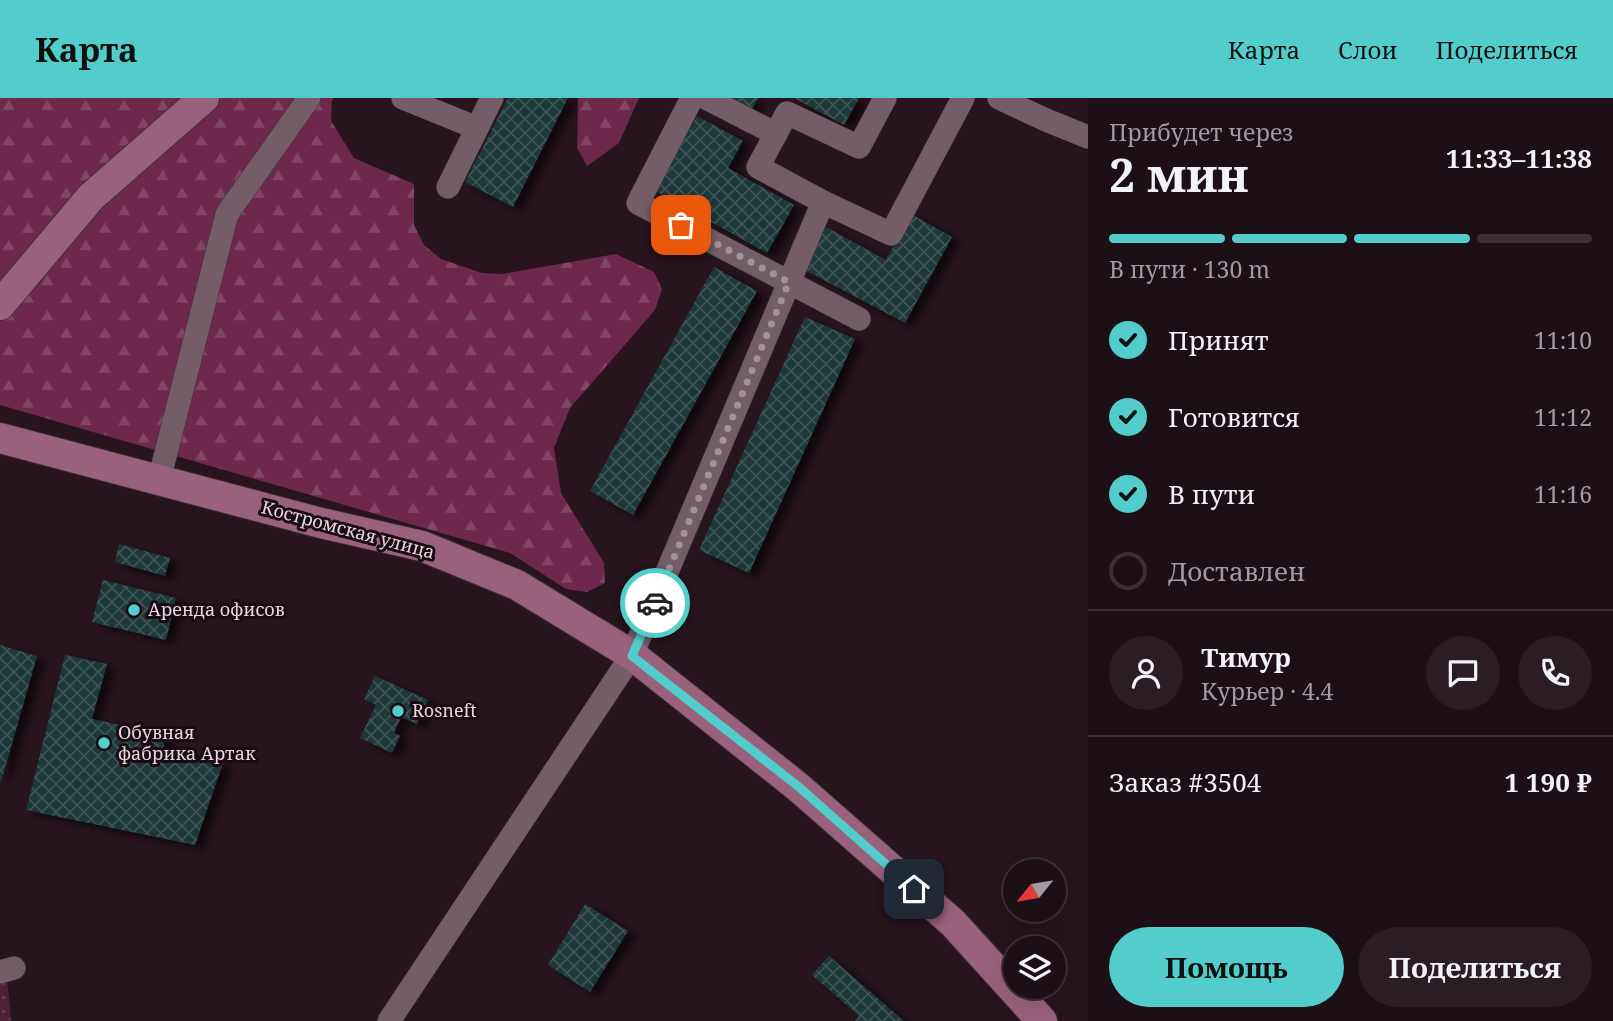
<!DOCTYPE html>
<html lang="ru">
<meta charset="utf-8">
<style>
body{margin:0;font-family:"Noto Serif",serif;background:#2a1d23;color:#f1f3f6;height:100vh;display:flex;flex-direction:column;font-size:26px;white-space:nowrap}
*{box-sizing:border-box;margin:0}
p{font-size:23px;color:#a09ca1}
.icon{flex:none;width:38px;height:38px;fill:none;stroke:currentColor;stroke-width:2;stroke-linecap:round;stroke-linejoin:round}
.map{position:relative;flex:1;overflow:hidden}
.drawer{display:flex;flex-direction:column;background:#1d0f16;width:525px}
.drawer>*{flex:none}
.needle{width:46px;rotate:240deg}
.tools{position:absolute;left:1003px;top:761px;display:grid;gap:14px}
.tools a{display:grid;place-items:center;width:63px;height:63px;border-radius:50%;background:#1d0f16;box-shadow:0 7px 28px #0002,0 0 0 2px #3b2f35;font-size:35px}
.pin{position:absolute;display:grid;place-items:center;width:60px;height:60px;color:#fff;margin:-30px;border-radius:14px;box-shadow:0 4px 10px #0006}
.courier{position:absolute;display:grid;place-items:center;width:70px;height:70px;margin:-35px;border:5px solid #52cdcc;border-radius:50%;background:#fff;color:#222;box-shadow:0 2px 9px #0007}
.summary em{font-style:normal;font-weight:700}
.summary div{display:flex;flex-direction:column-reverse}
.summary{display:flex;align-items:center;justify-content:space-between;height:119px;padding:0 21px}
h1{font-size:46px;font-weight:700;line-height:52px}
.bar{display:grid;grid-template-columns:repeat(4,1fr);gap:10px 7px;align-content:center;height:84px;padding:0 21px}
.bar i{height:9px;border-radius:5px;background:#3b2f35}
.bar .active{background:#52cdcc}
.bar p{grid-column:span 4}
.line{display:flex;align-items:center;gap:18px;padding:0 21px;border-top:2px solid #3b2f35}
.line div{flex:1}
.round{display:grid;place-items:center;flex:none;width:74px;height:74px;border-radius:37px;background:#2a1d23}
ol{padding:0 21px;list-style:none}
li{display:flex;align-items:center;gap:21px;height:77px}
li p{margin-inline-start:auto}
li .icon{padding:7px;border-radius:50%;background:#52cdcc;color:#111;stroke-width:4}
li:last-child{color:#a09ca1}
li i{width:38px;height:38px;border:4px solid #3b2f35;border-radius:50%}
.action{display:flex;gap:14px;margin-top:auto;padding:14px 21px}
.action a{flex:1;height:80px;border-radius:42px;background:#52cdcc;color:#111;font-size:28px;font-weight:700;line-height:80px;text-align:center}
.action a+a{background:#2a1d23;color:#f1f3f6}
header{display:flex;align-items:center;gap:42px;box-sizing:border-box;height:98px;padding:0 35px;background:#52cdcc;color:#111}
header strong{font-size:33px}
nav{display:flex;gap:38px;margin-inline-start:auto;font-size:24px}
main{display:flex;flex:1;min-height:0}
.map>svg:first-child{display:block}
.forest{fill:url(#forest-firs)}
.park{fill:url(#park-dots)}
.building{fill:url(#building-cross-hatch);filter:url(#shadow)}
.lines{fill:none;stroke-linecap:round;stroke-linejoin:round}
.minor-casing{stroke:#3e3136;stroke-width:24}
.major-casing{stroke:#3e3136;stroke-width:32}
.minor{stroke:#745d67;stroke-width:23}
.major{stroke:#99617b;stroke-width:30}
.done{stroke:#a29399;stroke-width:7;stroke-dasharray:0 12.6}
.route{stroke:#52cdcc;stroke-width:9}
.poi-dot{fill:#52cdcc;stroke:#1d0b14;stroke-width:2.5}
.labels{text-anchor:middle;stroke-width:6;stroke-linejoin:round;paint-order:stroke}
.street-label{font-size:18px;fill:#e5d7dc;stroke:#1d0b14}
.poi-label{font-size:18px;fill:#e5d7dc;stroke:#1d0b14;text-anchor:start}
</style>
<header>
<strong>Карта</strong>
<nav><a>Карта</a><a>Слои</a><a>Поделиться</a></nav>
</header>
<main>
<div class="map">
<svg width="1088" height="923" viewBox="0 0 1088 923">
<defs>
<pattern id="forest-firs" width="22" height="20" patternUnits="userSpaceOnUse" patternTransform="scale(1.75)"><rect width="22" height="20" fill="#6d284c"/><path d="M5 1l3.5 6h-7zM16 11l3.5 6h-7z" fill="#824665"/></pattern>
<pattern id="park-dots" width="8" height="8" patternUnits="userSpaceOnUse" patternTransform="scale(1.75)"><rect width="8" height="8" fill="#4d2237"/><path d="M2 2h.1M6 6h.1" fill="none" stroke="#664153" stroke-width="1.8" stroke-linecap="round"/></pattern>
<pattern id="building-cross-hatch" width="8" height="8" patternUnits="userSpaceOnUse" patternTransform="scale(1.75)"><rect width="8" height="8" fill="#1d3838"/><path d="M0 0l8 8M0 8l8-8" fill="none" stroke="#3e5454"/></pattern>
<filter id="shadow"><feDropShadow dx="8" dy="4.5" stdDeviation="3.5" flood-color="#0009"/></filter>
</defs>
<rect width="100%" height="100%" fill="#27141d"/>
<g class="forest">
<polygon points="0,0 334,0 332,2 331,23 354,60 414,86 414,127 424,147 441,161 482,175 503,176 616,156 654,174 662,191 655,212 570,310 554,350 561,395 604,465 605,485 587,494 566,491 510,455 0,307"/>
<polygon points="578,0 639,0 619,45 587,68 577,50"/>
</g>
<polygon class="park" points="6,871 11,923 0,923 0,873"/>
<g class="building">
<polygon points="508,0 568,0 513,109 465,84"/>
<polygon points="711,0 758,0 748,19"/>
<polygon points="794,0 859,0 844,27"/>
<polygon points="697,18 743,43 728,70 794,107 767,155 655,93"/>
<polygon points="911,116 952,139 905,225 803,171 826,129 886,162"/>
<polygon points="714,169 757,193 633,417 590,393"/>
<polygon points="805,219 855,241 749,475 699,452"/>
<polygon points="119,446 170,460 165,478 115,464"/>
<polygon points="103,482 176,500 166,542 92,524"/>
<polygon points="0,547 37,558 1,684 0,684"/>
<polygon points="65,557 107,566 92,621 164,636 164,653 223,665 195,747 26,712"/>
<polygon points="375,578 428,602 417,626 401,619 394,635 400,638 392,655 360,640 376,607 364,601"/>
<polygon points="585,806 628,833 590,894 548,867"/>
<polygon points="829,858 904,923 855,923 859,918 812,877"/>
</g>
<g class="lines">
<g class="minor-casing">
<g id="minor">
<polyline points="403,0 477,30"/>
<polyline points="692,0 638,105 859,221"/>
<polyline points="706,0 776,36"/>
<polyline points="885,0 859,49 787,15 758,69 823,104 891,136 963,0"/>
<polyline points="999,0 1046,22 1088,39"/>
<polyline points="448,89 492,0"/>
<polyline points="159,382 227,116 309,0"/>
<polyline points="0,874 14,870"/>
<polyline points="389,923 632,557 823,104"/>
</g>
</g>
<g class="major-casing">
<g id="major">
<polyline points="0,207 91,99 204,0"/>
<polyline points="0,340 321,425 422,448 517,487 632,557 798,689 953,825 1042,923"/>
</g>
</g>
<use href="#minor" class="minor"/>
<use href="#major" class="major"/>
</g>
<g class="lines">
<polyline class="done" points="655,505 789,184 681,127"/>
<polyline class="route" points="655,505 632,558 799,689 914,791"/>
</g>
<g class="poi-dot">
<circle cx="134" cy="512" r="7"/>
<circle cx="398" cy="613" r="7"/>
<circle cx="104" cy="645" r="7"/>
</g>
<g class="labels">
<g class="street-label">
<text transform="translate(348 432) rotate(15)" y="6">Костромская улица</text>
</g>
<g class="poi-label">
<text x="148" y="518">Аренда офисов</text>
<text x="412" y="619">Rosneft</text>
<text x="118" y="641">Обувная<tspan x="118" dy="21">фабрика Артак</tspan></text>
</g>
</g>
</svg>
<div class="tools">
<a><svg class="needle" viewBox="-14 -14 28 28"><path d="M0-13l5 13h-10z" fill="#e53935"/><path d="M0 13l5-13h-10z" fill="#a09ca1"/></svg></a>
<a><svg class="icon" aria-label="layers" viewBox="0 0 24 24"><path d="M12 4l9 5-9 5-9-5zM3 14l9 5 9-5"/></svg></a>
</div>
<div class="pin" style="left:681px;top:127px;background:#ea580c"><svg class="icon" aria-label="bag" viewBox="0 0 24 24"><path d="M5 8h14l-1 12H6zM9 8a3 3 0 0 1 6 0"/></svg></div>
<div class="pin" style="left:914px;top:791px;background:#1f2937"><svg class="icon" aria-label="home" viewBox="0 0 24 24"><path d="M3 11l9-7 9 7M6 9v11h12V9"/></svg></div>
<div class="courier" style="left:655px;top:505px"><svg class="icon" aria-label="car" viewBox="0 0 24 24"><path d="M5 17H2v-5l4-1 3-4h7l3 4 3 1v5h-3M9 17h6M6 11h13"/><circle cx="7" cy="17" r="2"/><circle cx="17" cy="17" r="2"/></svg></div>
</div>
<section class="drawer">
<div class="summary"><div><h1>2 мин</h1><p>Прибудет через</p></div><em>11:33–11:38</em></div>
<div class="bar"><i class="active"></i><i class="active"></i><i class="active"></i><i></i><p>В пути · 130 m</p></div>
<ol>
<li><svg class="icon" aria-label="check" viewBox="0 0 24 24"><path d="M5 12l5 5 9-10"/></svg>Принят<p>11:10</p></li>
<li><svg class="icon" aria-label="check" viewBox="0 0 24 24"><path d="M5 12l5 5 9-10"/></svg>Готовится<p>11:12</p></li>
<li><svg class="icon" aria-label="check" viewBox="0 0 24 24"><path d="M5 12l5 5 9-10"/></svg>В пути<p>11:16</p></li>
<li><i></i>Доставлен</li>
</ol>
<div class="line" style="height:126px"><a class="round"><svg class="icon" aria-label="person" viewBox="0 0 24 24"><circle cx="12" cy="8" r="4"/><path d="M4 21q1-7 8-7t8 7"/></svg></a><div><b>Тимур</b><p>Курьер · 4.4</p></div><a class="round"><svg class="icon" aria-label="chat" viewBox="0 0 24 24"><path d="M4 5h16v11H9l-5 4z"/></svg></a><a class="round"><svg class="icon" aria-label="phone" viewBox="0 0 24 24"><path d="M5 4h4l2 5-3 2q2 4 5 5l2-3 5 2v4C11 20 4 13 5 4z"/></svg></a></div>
<div class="line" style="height:91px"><div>Заказ #3504</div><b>1 190 ₽</b></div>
<div class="action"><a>Помощь</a><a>Поделиться</a></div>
</section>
</main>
